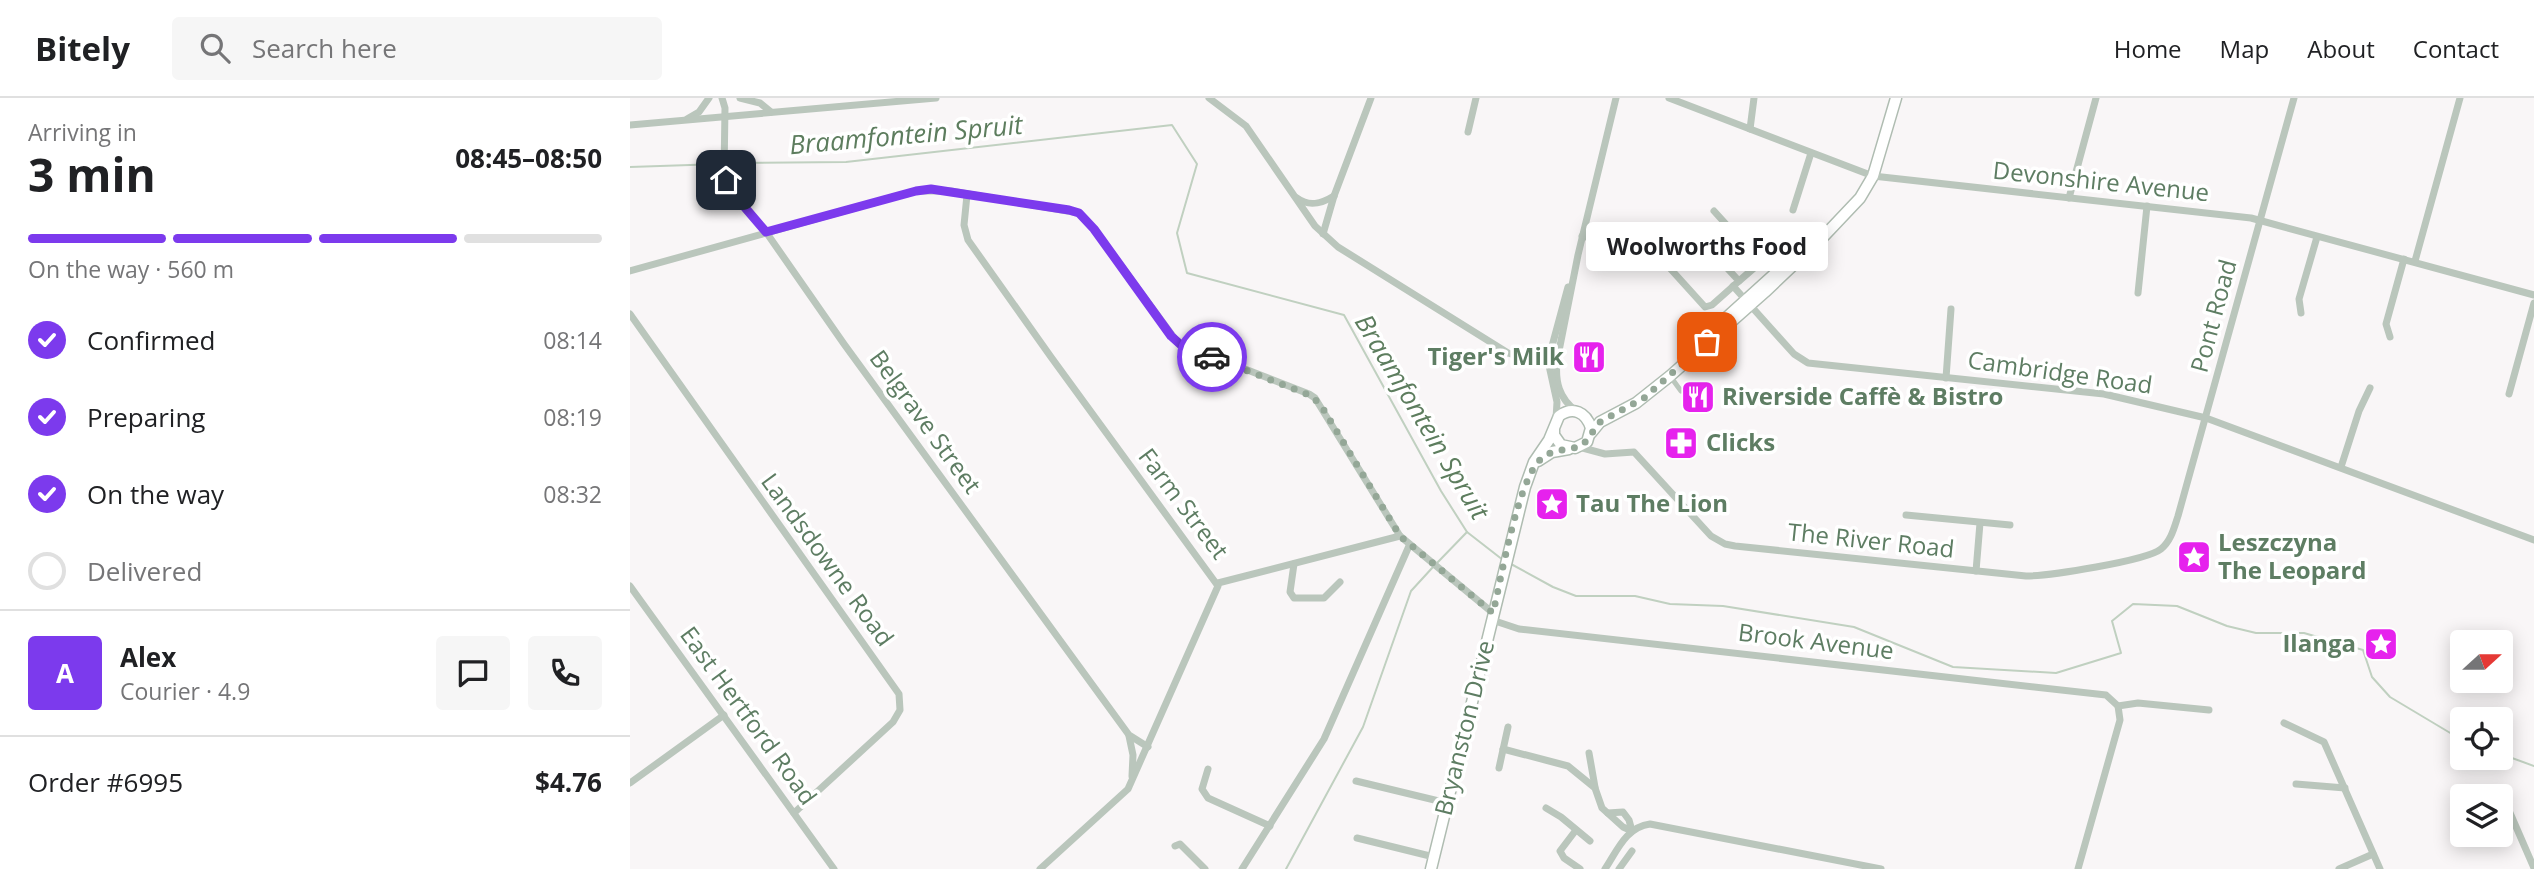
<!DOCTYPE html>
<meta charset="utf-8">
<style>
body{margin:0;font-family:"Open Sans",sans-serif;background:#f6f6f6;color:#202124;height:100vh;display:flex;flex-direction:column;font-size:26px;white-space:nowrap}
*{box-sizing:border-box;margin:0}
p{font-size:23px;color:#757577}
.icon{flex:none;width:38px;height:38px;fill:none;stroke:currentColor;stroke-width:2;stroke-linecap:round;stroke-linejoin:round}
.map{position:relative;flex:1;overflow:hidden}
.drawer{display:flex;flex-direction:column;background:#fff;width:630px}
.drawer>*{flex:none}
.needle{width:46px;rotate:69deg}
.buttons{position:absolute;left:1820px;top:532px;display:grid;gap:14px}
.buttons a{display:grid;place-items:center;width:63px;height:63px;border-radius:7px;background:#fff;box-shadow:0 4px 18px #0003;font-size:35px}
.pin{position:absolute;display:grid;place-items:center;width:60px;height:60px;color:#fff;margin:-30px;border-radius:14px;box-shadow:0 4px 10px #0006}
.courier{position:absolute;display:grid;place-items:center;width:70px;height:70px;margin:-35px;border:5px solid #7c3aed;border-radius:50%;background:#fff;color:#222;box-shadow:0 2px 9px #0007}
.bubble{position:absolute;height:49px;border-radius:7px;background:#fff;box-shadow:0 4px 18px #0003;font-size:23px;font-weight:700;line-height:49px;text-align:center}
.headline em{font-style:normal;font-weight:700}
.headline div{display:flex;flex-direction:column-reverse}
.headline{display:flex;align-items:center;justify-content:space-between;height:119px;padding:0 28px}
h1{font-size:46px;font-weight:700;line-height:52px}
.bar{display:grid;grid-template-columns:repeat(4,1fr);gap:10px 7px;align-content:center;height:84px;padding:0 28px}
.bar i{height:9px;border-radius:5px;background:#e0e0e0}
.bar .on{background:#7c3aed}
.bar p{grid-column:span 4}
.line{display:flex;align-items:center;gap:18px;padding:0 28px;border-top:2px solid #e0e0e0}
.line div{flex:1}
.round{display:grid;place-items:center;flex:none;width:74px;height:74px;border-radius:7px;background:#f6f6f6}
ol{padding:0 28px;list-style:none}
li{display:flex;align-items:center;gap:21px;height:77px}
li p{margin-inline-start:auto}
li .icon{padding:7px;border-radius:50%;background:#7c3aed;color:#fff;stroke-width:4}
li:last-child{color:#757577}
li i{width:38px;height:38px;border:4px solid #e0e0e0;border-radius:50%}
header{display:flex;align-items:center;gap:42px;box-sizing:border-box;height:98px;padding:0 35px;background:#fff;border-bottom:2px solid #e0e0e0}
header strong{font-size:33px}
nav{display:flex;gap:38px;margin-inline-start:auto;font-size:24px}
.search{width:490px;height:63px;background:#f6f6f6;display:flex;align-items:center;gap:18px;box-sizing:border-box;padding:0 24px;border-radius:7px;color:#757577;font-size:26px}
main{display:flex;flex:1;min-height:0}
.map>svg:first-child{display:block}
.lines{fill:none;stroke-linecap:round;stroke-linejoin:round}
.stream{stroke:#c0d0c0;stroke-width:2}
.secondary-casing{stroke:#afbcb1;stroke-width:13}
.pedestrian{stroke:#bac6bc;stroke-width:5}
.minor{stroke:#bac6bc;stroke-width:7}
.secondary{stroke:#fff;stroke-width:10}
.done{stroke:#94a797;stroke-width:7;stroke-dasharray:0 12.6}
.route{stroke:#7c3aed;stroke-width:9}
.labels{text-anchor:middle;stroke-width:7;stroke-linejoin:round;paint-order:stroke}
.street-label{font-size:24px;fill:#5e7d63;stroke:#fff}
.poi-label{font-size:24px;font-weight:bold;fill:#5e7d63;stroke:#fff;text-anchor:start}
.water-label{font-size:26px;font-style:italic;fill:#5d7d5e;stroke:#fff}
</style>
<header>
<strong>Bitely</strong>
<div class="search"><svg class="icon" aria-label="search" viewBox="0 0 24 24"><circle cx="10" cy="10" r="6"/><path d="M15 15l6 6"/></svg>Search here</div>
<nav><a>Home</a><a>Map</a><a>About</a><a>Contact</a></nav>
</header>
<main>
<section class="drawer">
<div class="headline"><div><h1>3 min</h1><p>Arriving in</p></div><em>08:45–08:50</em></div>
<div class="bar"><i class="on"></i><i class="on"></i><i class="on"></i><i></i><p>On the way · 560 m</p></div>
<ol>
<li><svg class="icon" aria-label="check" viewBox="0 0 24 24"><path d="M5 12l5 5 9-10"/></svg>Confirmed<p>08:14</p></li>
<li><svg class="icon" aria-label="check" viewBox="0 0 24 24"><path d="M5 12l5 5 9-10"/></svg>Preparing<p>08:19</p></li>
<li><svg class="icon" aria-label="check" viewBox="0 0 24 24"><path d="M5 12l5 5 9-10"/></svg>On the way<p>08:32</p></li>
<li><i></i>Delivered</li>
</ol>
<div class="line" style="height:126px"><b class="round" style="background:#7c3aed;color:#fff">A</b><div><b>Alex</b><p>Courier · 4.9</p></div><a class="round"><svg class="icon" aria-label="chat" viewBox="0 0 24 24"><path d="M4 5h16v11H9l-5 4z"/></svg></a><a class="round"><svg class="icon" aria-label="phone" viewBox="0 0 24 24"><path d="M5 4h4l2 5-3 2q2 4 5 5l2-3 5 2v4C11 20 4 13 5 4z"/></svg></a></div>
<div class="line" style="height:91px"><div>Order #6995</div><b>$4.76</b></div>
</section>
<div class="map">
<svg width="1904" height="771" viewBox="0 0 1904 771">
<rect width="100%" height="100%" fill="#f9f6f7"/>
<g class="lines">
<g class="stream">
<polyline points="95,65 216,64 542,27 567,66 547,135 557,175 714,217 811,393 837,434 873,462"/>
<polyline points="0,69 90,66"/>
<polyline points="807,465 837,434"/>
<polyline points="881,466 923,489 946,498 1005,498 1040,506 1093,508 1224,529 1323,569 1426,575 1491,555 1482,523 1503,506 1547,508 1597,528 1626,535 1674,535 1733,552 1742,579 1760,599 1832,642"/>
<polyline points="1871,656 1904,668"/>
<polyline points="656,771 733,629 781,493 803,469"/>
</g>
<g class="secondary-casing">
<g id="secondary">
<polyline points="1097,219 1161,161"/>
<polyline points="961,335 970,324 1006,305 1040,278 1135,194 1194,138 1230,100 1243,78 1266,0"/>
<polyline points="908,363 922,354 939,351"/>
<path d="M801 771 895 389 904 364 919 342 929 318C943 308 956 314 961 330L957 344 945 350 931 347 924 337V331"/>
</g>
</g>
<polyline class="pedestrian" points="1040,278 1051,293"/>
<g class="minor">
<polyline points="92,0 95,10 94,76 100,92 136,134 214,246 499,637 518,649"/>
<polyline points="110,0 130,5 141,14"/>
<polyline points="579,0 616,28 685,128 708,149 878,255 897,261 927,263"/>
<polyline points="1039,0 1243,78 1621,120 1904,197"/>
<polyline points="57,21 69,14 79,0"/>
<polyline points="0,27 306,0"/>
<polyline points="1120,31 1124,0"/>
<polyline points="838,34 846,0"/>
<polyline points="337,97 334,127 338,142 421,259 588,488 498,691 410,771"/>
<path d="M667 100C679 109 691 106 704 98"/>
<polyline points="1439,100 1466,0"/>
<polyline points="1163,112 1181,55"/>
<polyline points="1084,113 1133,167 1141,162"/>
<polyline points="693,136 704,98 741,0"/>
<polyline points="952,138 1032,156"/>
<polyline points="1785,163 1830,0"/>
<polyline points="1037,167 1075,209 1082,207 1109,183 1061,131"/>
<polyline points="0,173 286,93 321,93 449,115 464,131 548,245 679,296 685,300 770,438 863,515"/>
<polyline points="1109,183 1131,164"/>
<polyline points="1103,188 1164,256 1178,265 1474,296 1576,320 1904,442"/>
<polyline points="1508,195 1517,108"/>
<polyline points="1671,215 1669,201 1687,139"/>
<polyline points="0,216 269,596 270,612 263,624 164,715"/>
<polyline points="1760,239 1756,226 1774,161"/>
<polyline points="1316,280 1321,211"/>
<polyline points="1879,296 1904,205"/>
<path d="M946 313C929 300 925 284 927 263L948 157 986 0"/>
<polyline points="926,321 927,304 918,263 938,189"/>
<path d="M949 349 975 356 1004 354 1081 438 1095 446 1105 448 1396 478C1418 478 1516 463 1531 451 1541 443 1544 430 1548 418L1664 0"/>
<polyline points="1711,369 1729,313 1740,290"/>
<polyline points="1276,417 1380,427"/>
<polyline points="664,466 660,494 664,500 694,500 710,484"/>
<polyline points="1346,473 1350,425"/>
<polyline points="588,485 770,438"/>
<polyline points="0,488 204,771"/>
<polyline points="862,522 889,531 1476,597 1488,608 1490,622 1448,771"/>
<polyline points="1488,608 1508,605 1579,612"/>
<polyline points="1654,625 1694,644 1750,771"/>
<polyline points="499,638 503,657 502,678"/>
<polyline points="873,651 938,668 965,690 972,710 993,729 1002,733"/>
<polyline points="959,655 965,689"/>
<polyline points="869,670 878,629"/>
<polyline points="578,671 572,691 578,700 640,728"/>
<polyline points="726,683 817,705"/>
<polyline points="0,685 94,617"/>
<polyline points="1666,686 1715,690"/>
<polyline points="1877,708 1904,770"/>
<polyline points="916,710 931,719 960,743"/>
<polyline points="978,715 993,714 999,722 1002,733"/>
<polyline points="946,732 930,753 934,760 950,771"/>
<polyline points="727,740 804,759"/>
<polyline points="545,748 550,746 575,771"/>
<polyline points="612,771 694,641 779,448"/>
<path d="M975 771C987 753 996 729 1020 726L1251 771"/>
<polyline points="989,771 1002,753"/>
<polyline points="1709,771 1743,756"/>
</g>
<use href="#secondary" class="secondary"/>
</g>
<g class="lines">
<path class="done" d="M582 259 682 298 692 309 770 438 863 515C871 482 888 379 912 360 924 350 939 353 953 347L970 324 1014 300 1077 244"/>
<polyline class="route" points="96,82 100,92 136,134 286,93 301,91 439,112 449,115 464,131 541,238 551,247 582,259"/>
</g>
<defs>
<g id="restaurant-square" transform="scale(1.75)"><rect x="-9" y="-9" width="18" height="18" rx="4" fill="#e622ed" stroke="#fff"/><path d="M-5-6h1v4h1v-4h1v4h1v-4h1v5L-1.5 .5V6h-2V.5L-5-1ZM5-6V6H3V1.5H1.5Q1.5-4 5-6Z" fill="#fff"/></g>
<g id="pharmacy-square" transform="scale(1.75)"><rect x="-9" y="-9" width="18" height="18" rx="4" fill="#e622ed" stroke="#fff"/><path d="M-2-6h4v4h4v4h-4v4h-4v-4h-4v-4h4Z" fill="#fff"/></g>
<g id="sight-square" transform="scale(1.75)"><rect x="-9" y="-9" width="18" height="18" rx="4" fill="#e622ed" stroke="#fff"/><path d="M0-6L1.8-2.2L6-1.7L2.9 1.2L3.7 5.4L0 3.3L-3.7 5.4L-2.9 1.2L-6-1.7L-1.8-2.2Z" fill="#fff"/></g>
</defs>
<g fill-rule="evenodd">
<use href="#restaurant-square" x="959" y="259"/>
<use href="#restaurant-square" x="1068" y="299"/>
<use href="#pharmacy-square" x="1051" y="345"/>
<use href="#sight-square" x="922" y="406"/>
<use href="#sight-square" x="1564" y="459"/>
<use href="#sight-square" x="1751" y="546"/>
</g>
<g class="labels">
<g class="street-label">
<text transform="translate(1471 84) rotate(6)" y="8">Devonshire Avenue</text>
<text transform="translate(1584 218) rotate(-75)" y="8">Pont Road</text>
<text transform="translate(1430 275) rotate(8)" y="8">Cambridge Road</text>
<text transform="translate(295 324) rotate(54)" y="8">Belgrave Street</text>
<text transform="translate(553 406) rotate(53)" y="8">Farm Street</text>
<text transform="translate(1241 443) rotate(6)" y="8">The River Road</text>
<text transform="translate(197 462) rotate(54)" y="8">Landsdowne Road</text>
<text transform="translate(1186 544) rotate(7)" y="8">Brook Avenue</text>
<text transform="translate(118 618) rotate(54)" y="8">East Hertford Road</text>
<text transform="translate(835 630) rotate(-76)" y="8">Bryanston Drive</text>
</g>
<g class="poi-label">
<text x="934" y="267" text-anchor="end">Tiger's Milk</text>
<text x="1092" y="307">Riverside Caffè &amp; Bistro</text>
<text x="1076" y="353">Clicks</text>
<text x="946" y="414">Tau The Lion</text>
<text x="1588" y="453">Leszczyna<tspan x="1588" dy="28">The Leopard</tspan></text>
<text x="1726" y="554" text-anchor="end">Ilanga</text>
</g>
<g class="water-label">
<text transform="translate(276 37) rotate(-5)" y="9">Braamfontein Spruit</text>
<text transform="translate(792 319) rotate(59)" y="9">Braamfontein Spruit</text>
</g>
</g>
</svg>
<div class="buttons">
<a><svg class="needle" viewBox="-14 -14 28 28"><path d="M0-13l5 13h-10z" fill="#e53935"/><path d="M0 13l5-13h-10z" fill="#757577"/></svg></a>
<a><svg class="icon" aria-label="locate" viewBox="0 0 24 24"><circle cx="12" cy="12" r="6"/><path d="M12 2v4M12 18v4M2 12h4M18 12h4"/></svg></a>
<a><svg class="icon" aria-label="layers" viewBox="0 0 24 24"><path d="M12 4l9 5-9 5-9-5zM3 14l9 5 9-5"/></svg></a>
</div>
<div class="pin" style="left:1077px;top:244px;background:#ea580c"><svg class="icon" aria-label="bag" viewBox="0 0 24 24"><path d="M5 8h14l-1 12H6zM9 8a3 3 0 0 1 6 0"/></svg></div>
<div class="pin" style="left:96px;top:82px;background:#1f2937"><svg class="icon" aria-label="home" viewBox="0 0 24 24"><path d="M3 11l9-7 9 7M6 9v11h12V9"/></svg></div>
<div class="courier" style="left:582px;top:259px"><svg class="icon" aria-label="car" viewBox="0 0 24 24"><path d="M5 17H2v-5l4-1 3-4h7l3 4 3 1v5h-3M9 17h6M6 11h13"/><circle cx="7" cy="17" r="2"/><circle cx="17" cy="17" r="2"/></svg></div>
<div class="bubble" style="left:956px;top:124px;width:242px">Woolworths Food</div>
</div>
</main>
